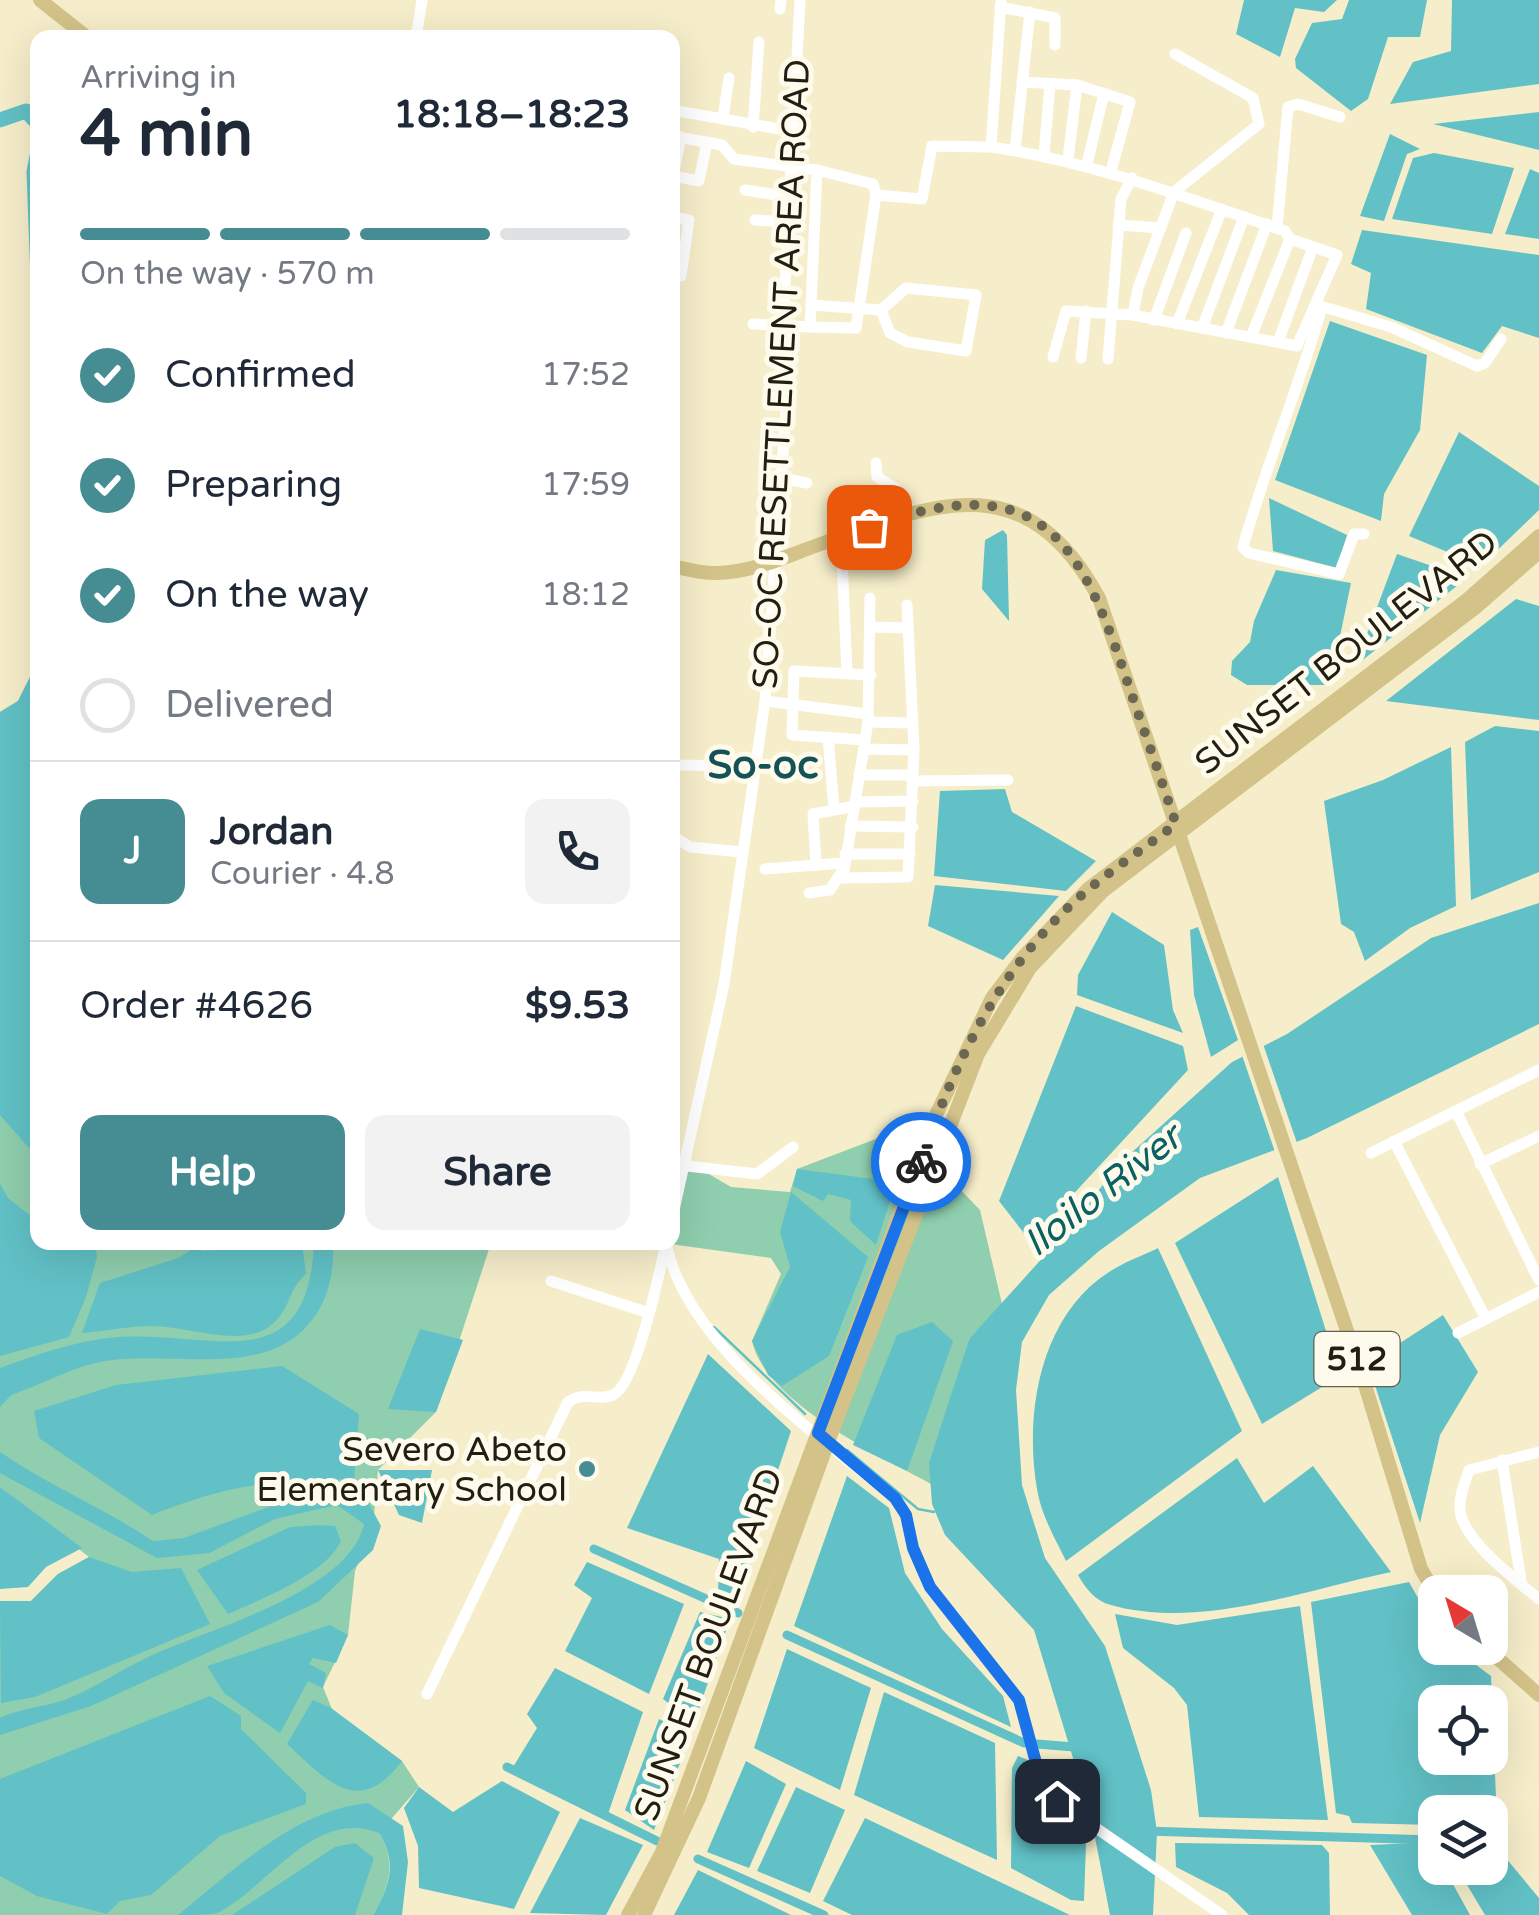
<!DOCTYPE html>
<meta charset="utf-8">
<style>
body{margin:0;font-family:"Varela Round",sans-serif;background:#f2f2f3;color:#1f2937;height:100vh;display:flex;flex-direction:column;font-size:38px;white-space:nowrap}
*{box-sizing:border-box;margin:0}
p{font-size:32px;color:#747a83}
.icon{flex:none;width:55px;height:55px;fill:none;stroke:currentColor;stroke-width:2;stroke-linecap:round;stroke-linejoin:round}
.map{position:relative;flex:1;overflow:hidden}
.details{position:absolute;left:30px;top:30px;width:650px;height:1220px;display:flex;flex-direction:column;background:#fff;border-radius:20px;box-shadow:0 10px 40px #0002}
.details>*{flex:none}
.needle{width:65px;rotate:322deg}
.tools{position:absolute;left:1418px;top:1575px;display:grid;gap:20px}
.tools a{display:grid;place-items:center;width:90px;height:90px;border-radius:20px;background:#fff;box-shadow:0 10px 40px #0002;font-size:50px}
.pin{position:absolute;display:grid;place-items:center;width:85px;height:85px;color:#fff;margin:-42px;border-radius:20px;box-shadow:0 5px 15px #0006}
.courier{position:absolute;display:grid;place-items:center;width:100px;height:100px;margin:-50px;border:8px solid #1a73e8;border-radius:50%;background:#fff;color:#222;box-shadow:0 2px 12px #0007}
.overview em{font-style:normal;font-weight:800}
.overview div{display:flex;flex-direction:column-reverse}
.overview{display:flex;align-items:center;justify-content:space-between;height:170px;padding:0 50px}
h1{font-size:65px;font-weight:800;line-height:75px}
.bar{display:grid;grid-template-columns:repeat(4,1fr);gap:15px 10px;align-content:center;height:120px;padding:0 50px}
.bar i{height:12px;border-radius:8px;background:#e0e1e3}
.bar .on{background:#468d93}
.bar p{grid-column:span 4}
.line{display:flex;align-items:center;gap:25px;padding:0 50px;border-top:2px solid #e0e1e3}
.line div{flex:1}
.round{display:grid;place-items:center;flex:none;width:105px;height:105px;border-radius:20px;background:#f2f2f3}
ol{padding:0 50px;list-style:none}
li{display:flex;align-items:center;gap:30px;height:110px}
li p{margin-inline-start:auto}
li .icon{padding:10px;border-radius:50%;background:#468d93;color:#fff;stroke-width:4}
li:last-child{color:#747a83}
li i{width:55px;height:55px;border:5px solid #e0e1e3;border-radius:50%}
.action{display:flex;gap:20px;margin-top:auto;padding:20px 50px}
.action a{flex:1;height:115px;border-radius:20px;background:#468d93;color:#fff;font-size:40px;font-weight:800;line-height:115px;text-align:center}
.action a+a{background:#f2f2f3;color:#1f2937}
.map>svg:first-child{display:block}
.green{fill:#8fceae}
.water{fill:#61c1c6;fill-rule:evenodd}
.pier{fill:#f6eeca}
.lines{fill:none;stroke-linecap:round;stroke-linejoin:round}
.stream{stroke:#61c1c6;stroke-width:2.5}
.canal{stroke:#61c1c6;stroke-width:9}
.river{stroke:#61c1c6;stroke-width:15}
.minor{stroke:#fff;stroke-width:11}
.major{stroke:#d3c389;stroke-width:14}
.done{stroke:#6c6752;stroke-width:10;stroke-dasharray:0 18}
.route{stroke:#1a73e8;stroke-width:12}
.poi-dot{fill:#468d93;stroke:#fefbed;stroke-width:4}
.labels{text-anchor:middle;stroke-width:10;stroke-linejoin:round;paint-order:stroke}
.shield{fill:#fefbed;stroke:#646154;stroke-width:2.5}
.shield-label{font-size:32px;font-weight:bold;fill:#221f12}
.street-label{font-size:35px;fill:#221f12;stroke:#fefbed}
.poi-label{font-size:35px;fill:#221f12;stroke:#fefbed;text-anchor:end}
.water-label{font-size:38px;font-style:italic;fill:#0b6063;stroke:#fefbed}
.quarter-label{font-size:40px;font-weight:bold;fill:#155257;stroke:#fefbed}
</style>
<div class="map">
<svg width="1539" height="1915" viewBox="0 0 1539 1915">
<rect width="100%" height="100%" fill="#f6eeca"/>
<g class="green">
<path d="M37 663 38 1242 491 1243 436 1412 378 1470 373 1527 355 1571 348 1635 323 1687 332 1709 402 1761 419 1787 379 1833C397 1863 389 1887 373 1915H0V1601H31L58 1574 89 1557 0 1487V712L18 701Z"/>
<path d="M902 1129 980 1210 1002 1304 969 1339 930 1463 931 1484C880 1456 765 1402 752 1341L781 1274 771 1258 663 1243 672 1242 673 1153 731 1187 790 1192 797 1169Z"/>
</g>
<g class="water">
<polygon points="1244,0 1337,0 1324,12 1295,8 1280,57 1236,34"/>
<polygon points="1349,0 1427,0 1420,37 1388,37 1368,99 1351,111 1296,68 1295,59 1312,23 1342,19"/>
<polygon points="1452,0 1539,0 1539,84 1390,104 1413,62 1451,51"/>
<polygon points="1539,112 1539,150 1433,124"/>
<polygon points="1390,134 1420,149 1407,154 1384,221 1360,216"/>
<polygon points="1434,153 1514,168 1492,234 1392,219 1413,158"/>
<polygon points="1530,169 1539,173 1539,239 1505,234"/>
<polygon points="1362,230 1539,255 1539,338 1502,326 1482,353 1366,309 1371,273 1351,264"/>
<polygon points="1330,321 1427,355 1420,430 1384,494 1381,521 1275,480"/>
<polygon points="1459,432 1539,486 1539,510 1481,566 1409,536"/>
<polygon points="1269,498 1347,535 1337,568 1273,551"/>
<polygon points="1003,530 1007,535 1009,621 982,589 985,540"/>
<polygon points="1397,554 1467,578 1355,666"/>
<polygon points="1276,570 1351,583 1330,685 1247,685 1231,675 1232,661 1250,642 1254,621"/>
<polygon points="1516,599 1539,606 1539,720 1386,701"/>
<polygon points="37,663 38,1157 37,1157 0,1115 0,712 18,701"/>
<polygon points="1495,726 1539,731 1539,872 1471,900 1465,742"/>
<polygon points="1451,747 1456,906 1410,928 1365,961 1354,932 1341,924 1324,801 1383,780"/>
<polygon points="1005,789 1012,812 1096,861 1066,891 934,876 940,791"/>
<polygon points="935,885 1059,896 1003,960 928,926"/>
<polygon points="1539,903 1539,1024 1307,1138 1200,1178 1099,1251 1049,1295 1022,1342 1016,1390 1022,1485 1045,1558 1105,1646 1151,1790 1157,1832 1153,1915 1110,1915 1091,1817 1034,1630 945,1535 932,1504 929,1463 969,1339 1066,1232 1120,1163 1232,1062 1287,1034 1431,938"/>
<polygon points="1112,912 1164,945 1173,1010 1183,1033 1077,995 1078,975"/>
<polygon points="1198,927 1238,1040 1211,1057 1194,995 1190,930"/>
<polygon points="1076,1006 1183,1046 1188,1070 1030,1241 999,1201"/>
<polygon points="797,1169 896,1182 876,1245 850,1221 851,1200 828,1194 823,1201 793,1186"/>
<polygon points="1278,1177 1340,1376 1262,1424 1175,1243"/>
<polygon points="0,1184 8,1198 37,1221 38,1242 95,1243 97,1257 86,1297 69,1337 0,1356"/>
<polygon points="791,1192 868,1257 829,1356 782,1386 768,1375 752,1341 790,1267 780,1232"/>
<path d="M314 1243H333C334 1269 330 1294 315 1316 268 1383 175 1349 105 1361 74 1366 41 1385 11 1395L0 1407V1368C39 1354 77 1340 119 1337 213 1331 308 1382 314 1243Z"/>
<path d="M302 1244 306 1274C287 1289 291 1313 267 1328 238 1347 186 1326 152 1326 129 1326 106 1331 82 1333L100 1283 178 1258 199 1245 202 1251Z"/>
<path d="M1158 1248 1242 1431 1066 1561C1055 1538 1041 1515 1037 1489 1024 1414 1040 1316 1109 1272 1124 1262 1142 1256 1158 1248Z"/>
<polygon points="1443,1315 1478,1372 1440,1435 1420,1523 1368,1364"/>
<polygon points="932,1322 953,1341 907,1471 853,1445 897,1335"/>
<polygon points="420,1329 463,1340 436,1412 388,1409"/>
<polygon points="708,1354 791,1431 735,1600 718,1594 719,1559 627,1528"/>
<path d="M282 1366 359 1414 354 1479C271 1480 229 1484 152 1515L39 1438 34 1411 116 1385Z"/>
<path d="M0 1452C49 1486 104 1508 153 1541L184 1538 309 1492 346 1490 368 1502 381 1526 373 1550 318 1602 91 1706 0 1735V1718C23 1707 51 1707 74 1696 99 1685 123 1669 148 1657 205 1630 350 1592 364 1524L337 1505 275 1519 209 1553 157 1558 0 1473Z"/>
<path d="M1237 1458 1264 1503 1313 1466 1391 1572C1305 1590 1199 1630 1111 1605 1095 1601 1086 1589 1078 1575Z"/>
<polygon points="378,1470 432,1470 422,1523 399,1515"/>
<polygon points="847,1476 889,1508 905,1573 942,1629 1003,1696 1011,1727 794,1626"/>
<polygon points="0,1487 82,1548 46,1567 28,1587 0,1589"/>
<path d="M319 1525 335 1526 341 1541C325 1575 261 1599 228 1614L197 1570 290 1527Z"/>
<polygon points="89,1557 132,1572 181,1568 210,1624 35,1697 1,1703 0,1601 31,1601 58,1574"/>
<polygon points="587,1562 684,1604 649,1694 565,1651 592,1598 574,1585"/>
<path d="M1409 1582 1435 1628V1648H1453L1491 1676 1496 1798 1490 1817V1812H1435V1825L1352 1823 1349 1816 1336 1813 1311 1602ZM1490 1702V1758H1435V1702Z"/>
<polygon points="1300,1606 1328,1820 1199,1817 1187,1705 1174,1688 1123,1648 1115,1614 1177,1625"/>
<polygon points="700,1612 730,1619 694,1723 663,1699"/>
<polygon points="330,1625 348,1635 336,1663 313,1658 309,1664 326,1673 323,1688 308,1681 280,1733 224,1693 207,1666"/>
<polygon points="787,1649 871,1688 840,1790 754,1748"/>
<polygon points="555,1668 643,1712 608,1814 513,1767 537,1728 527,1714"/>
<polygon points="884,1692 995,1743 997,1860 854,1795"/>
<polygon points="210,1696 241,1716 241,1729 306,1793 306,1804 220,1836 151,1895 120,1901 107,1914 37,1896 0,1876 0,1779"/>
<path d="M313 1700 331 1708 402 1761C359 1818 328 1782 287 1744Z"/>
<polygon points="659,1719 691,1735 654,1830 625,1810"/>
<polygon points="1018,1756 1028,1760 1049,1807 1086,1844 1084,1901 1071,1900 1011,1868 1012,1768"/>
<polygon points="746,1761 786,1784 749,1868 707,1852"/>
<polygon points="502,1781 560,1812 514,1909 419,1888 418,1846 404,1808 419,1787 453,1812"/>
<polygon points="796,1787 845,1810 810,1893 757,1871"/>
<path d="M368 1803 403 1826 408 1862 402 1915H373C389 1887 398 1864 379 1833 314 1807 268 1888 217 1913 207 1915 189 1915 178 1915 233 1871 295 1810 368 1803Z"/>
<polygon points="580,1818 643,1845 606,1915 530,1913"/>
<polygon points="865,1818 1070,1915 852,1915 823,1901"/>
<polygon points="1490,1839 1539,1898 1539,1915 1485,1915 1457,1868 1490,1868"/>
<polygon points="355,1843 374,1858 355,1915 232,1915 335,1847"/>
<polygon points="1175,1843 1322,1845 1329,1853 1330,1915 1249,1915 1227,1893 1176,1867"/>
<polygon points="1415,1843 1434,1850 1435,1868 1444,1868 1470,1915 1412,1915 1370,1845"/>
<polygon points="698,1870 791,1915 674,1915"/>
</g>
<polygon class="pier" points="1262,1041 1298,1146 1276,1155 1241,1052"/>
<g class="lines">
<g class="stream">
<polyline points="714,1327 805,1414"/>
<polyline points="847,1450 918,1509 934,1512"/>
</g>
<g class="canal">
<polyline points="594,1549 738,1613"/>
<polyline points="787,1635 1024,1743"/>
<polyline points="1037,1744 1074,1747"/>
<polyline points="507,1767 657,1841"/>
<polyline points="1146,1831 1433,1840"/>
<polyline points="698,1859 824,1915"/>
</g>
<g class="river">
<polyline points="0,120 26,111 38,124"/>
<polyline points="38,151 34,172 38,279"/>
</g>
<g class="minor">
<path d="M1001 0 991 147C1093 162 1187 198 1285 231L1290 239 1337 255 1297 346 1133 315 1066 311 1053 357"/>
<polyline points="1000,7 1055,18 1055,45"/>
<polyline points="780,9 781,0"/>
<polyline points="416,38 422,0"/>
<polyline points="1022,82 1077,85 1130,102 1111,171"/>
<polyline points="672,110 791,131"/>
<polyline points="723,117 729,78"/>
<polyline points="753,127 759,42"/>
<polyline points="672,136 722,145 734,159 817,170 873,184 876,195 856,328 810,327"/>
<polyline points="681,137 673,176 699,181 707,142"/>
<polyline points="1015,150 1030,12"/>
<polyline points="1044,155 1050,84"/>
<polyline points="1068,159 1077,85"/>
<polyline points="1087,164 1104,93"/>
<polyline points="745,190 790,197"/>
<polyline points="876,195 922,199 932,146 991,147"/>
<polyline points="672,217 689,220 681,276"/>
<polyline points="755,220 789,222"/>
<polyline points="1118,225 1161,228"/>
<polyline points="1277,228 1288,107 1298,104 1340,117"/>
<polygon points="906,288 976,295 966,351 908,342 890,333 881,310"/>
<polyline points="811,305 881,310"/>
<polyline points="1317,305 1391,327 1477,366 1485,363 1501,339"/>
<path d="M1321 310C1298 391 1265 467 1243 547L1249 553 1339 574 1354 534H1364"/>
<polyline points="1133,315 1138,288 1174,192 1259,124 1253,98 1175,54"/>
<polyline points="1154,320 1186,233"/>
<polyline points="753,324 810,327 817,170"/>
<polyline points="1177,324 1222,209"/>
<polyline points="1202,328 1244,217"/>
<polyline points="1226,333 1267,224"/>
<polyline points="1251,337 1290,239"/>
<polyline points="1278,342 1313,247"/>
<polyline points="1081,358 1086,311"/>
<polyline points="1108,359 1121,199 1132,178"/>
<polyline points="876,463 877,477 895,488 910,513"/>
<polyline points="780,478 807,483"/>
<polyline points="842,558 847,673"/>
<polyline points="870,598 868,722 843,878 908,877 914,750 907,605"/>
<polyline points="871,627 908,628"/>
<polyline points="765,701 868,714"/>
<polyline points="868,722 913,723"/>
<polyline points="828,737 834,809"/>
<polyline points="865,740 792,735 794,671 871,675"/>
<polyline points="864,749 914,750"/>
<polyline points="672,765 755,766"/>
<polyline points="859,775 912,775"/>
<polyline points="912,781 1008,780"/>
<polyline points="856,802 913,801"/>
<polyline points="850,826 913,827"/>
<polyline points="672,835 690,847 742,852"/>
<polyline points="845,854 910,854"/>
<polyline points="816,865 813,814 855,806"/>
<polyline points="765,869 843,863"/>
<polyline points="809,893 830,890 841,873"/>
<polyline points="1456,1111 1539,1280"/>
<polyline points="1394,1141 1486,1319"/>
<polyline points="1371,1153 1539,1070"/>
<polyline points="1480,1164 1539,1136"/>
<polyline points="687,1166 757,1174 793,1147"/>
<polyline points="672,1219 724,984 765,701 786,410 783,324 800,0"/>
<path d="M666 1242C684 1343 819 1436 895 1498L906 1515 913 1547 929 1587 1019 1699 1038 1770 1057 1801 1222 1915"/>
<polyline points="551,1281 649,1313"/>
<polyline points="1458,1333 1539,1292"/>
<path d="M1539 1452 1469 1470C1465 1482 1459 1496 1460 1509 1461 1539 1516 1580 1539 1599"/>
<polyline points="1502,1460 1521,1581"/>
<path d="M427 1694 568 1402C585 1390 598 1402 613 1395 636 1385 659 1274 665 1248"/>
</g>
<g class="major">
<polyline points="40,0 88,38"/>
<path d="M672 566C687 569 703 574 718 573 749 572 778 560 807 549 929 505 1023 459 1099 598L1362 1375 1421 1569 1435 1593"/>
<polyline points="1486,1648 1539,1695"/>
<polyline points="628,1915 662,1852 936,1115 992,998 1023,957 1088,889 1468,599 1539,536"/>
<polyline points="644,1915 699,1798 828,1442 978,1054 1030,968 1103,891 1475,608 1539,552"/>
</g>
</g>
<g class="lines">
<path class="done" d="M869 527C1029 470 1075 525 1124 672 1141 722 1159 773 1176 824 1147 846 1117 866 1089 889 1004 959 955 1059 921 1162"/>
<polyline class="route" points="921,1162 818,1433 895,1498 906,1515 913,1548 930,1587 1019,1700 1038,1770 1057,1801"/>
</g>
<circle class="poi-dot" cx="587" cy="1469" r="10"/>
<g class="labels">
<rect class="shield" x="1314.5" y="1332" width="85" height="54" rx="8"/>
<g class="shield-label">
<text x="1357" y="1370">512</text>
</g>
<g class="street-label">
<text transform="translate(781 374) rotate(-87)" y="12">SO-OC RESETTLEMENT AREA ROAD</text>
<text transform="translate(1346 652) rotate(-38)" y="12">SUNSET BOULEVARD</text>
<text transform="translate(708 1644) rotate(-70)" y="12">SUNSET BOULEVARD</text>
</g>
<g class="poi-label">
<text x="567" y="1461">Severo Abeto<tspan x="567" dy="40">Elementary School</tspan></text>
</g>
<g class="water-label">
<text transform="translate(1102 1190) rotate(-38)" y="13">Iloilo River</text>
</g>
<g class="quarter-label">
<text x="763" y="778">So-oc</text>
</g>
</g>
</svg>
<div class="tools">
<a><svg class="needle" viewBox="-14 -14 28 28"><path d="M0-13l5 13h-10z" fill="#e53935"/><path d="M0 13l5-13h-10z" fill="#747a83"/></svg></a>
<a><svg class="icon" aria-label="locate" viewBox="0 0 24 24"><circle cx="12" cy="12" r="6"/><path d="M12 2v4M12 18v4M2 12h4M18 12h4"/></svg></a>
<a><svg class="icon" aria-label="layers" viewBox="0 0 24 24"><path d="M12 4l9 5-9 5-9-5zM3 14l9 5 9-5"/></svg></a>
</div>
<div class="pin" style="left:869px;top:527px;background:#ea580c"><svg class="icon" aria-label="bag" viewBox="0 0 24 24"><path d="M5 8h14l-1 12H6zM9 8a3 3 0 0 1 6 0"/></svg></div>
<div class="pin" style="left:1057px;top:1801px;background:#1f2937"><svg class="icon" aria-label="home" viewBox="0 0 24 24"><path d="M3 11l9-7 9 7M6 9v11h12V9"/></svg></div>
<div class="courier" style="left:921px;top:1162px"><svg class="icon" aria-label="bike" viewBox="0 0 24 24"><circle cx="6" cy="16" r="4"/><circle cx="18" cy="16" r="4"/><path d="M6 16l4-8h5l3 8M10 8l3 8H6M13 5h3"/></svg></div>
<section class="details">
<div class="overview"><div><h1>4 min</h1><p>Arriving in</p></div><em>18:18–18:23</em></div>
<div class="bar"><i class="on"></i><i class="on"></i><i class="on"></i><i></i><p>On the way · 570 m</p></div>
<ol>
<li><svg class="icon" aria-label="check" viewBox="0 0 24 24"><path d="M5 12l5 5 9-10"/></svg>Confirmed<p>17:52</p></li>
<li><svg class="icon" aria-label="check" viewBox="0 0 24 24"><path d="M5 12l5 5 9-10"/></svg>Preparing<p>17:59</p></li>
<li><svg class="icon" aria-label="check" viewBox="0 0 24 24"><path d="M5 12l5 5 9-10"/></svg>On the way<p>18:12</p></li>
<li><i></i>Delivered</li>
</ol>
<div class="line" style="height:180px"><b class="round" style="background:#468d93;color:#fff">J</b><div><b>Jordan</b><p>Courier · 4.8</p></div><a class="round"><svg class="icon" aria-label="phone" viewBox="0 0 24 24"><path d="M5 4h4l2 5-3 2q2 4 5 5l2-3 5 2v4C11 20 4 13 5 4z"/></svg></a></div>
<div class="line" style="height:130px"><div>Order #4626</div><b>$9.53</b></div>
<div class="action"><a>Help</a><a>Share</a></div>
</section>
</div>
